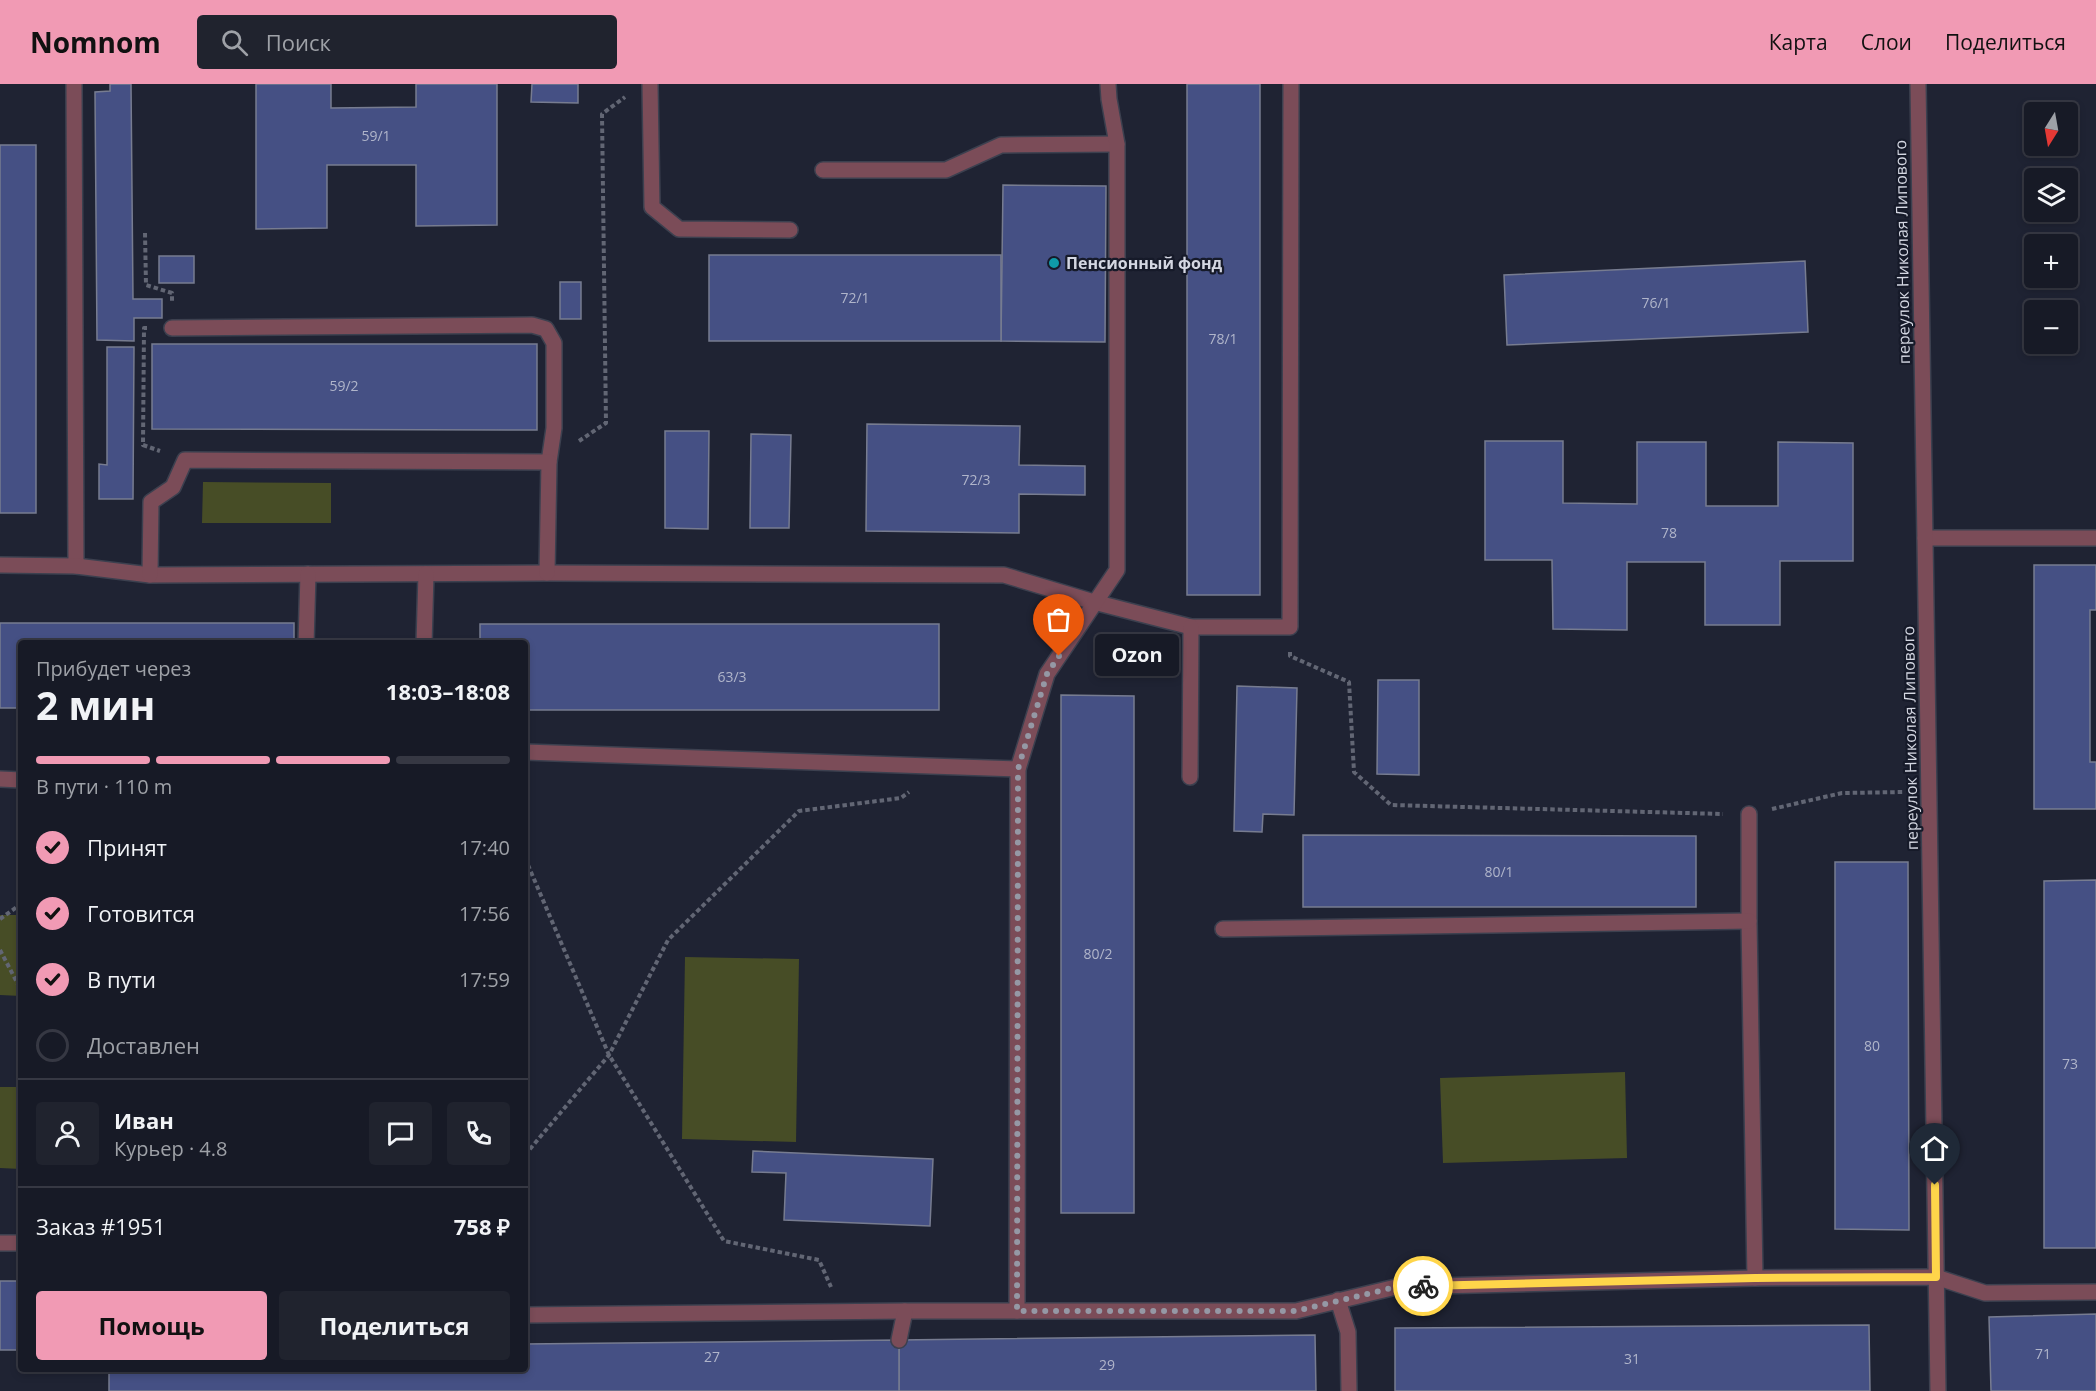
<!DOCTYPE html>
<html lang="ru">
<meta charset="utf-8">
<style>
body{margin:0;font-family:"Open Sans",sans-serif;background:#20232e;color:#f1f3f6;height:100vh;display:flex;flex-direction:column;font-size:22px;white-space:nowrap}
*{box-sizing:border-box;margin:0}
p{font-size:20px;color:#9ea1a7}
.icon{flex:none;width:33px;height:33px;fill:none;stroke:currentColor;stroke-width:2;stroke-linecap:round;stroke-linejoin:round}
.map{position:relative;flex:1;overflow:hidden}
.panel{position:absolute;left:18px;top:556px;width:510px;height:732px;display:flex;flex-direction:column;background:#171a26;border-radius:6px;box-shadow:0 3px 9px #0003,0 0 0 2px #363843}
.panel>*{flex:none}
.needle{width:39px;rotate:191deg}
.controls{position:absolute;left:2024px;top:18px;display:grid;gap:12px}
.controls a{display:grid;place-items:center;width:54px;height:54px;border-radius:6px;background:#171a26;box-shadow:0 3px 9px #0003,0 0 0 2px #363843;font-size:30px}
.pin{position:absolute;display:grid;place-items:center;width:51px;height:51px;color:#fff;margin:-62px -26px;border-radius:50% 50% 50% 0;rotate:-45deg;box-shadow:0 0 6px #0007}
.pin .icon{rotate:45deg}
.courier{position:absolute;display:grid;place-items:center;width:60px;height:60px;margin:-30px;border:4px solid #ffd54a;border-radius:50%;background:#fff;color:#222;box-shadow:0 2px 8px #0007}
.bubble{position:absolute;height:42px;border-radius:6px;background:#171a26;box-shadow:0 3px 9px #0003,0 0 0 2px #363843;font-size:20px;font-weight:700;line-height:42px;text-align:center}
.headline em{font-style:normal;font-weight:700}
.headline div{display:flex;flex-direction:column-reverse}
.headline{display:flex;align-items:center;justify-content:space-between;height:102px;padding:0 18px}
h1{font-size:39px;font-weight:700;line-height:45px}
.bar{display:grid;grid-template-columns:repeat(4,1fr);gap:9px 6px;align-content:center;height:72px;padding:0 18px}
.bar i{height:8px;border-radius:4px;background:#363843}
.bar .active{background:#f19ab4}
.bar p{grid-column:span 4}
.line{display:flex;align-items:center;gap:15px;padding:0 18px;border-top:2px solid #363843}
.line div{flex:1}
.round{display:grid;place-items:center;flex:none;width:63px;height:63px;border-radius:6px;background:#20232e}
ol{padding:0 18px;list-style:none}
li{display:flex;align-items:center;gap:18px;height:66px}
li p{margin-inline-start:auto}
li .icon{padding:6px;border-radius:50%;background:#f19ab4;color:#111;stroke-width:4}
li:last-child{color:#9ea1a7}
li i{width:33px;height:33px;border:3px solid #363843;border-radius:50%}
.action{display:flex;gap:12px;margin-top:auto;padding:12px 18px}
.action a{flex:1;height:69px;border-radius:6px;background:#f19ab4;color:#111;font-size:24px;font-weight:700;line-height:69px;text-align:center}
.action a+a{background:#20232e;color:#f1f3f6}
header{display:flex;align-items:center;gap:36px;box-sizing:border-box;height:84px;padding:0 30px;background:#f19ab4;color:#111}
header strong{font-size:28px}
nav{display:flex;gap:33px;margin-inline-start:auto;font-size:21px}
.search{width:420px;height:54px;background:#20232e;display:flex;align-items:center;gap:15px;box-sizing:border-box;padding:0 21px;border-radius:6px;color:#9ea1a7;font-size:22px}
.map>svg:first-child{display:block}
.green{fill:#474d26}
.building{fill:#455084;stroke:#777c90;stroke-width:1.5}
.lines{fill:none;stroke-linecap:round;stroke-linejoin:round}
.service-casing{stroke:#3c404f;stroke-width:18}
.minor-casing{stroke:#3c404f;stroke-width:18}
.path{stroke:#626674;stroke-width:4;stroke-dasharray:4.5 3;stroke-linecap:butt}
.service{stroke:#7b4c58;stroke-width:15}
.minor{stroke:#7b4c58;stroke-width:15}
.done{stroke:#9598a5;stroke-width:6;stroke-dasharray:0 10.8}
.route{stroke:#ffd54a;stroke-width:8}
.culture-dot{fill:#0f9aa8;stroke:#161a29;stroke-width:2}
.labels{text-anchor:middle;stroke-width:4.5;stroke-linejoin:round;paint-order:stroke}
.number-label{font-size:14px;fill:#b0b5ca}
.street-label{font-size:16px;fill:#d4d7e2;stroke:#161a29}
.poi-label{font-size:16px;font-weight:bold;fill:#d4d7e2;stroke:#161a29;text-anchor:start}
</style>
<header>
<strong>Nomnom</strong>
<div class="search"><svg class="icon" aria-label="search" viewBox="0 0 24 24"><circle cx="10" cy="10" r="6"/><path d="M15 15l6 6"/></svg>Поиск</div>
<nav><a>Карта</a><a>Слои</a><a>Поделиться</a></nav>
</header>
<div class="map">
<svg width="2096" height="1307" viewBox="0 0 2096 1307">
<rect width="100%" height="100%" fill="#1f2333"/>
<g class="green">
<polygon points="203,398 331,399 331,439 202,439"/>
<polygon points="0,831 21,831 21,912 0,911"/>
<polygon points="685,873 799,875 796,1058 682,1055"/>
<polygon points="1625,988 1627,1074 1443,1079 1440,994"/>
<polygon points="0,1003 21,1003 21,1085 0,1084"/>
</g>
<g class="building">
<polygon points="110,0 131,0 133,215 162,215 162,234 134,234 134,257 97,256 95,8 110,7"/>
<polygon points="256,0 331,0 331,24 416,23 416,0 497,0 497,141 416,142 416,81 327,81 327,144 256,145"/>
<polygon points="532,0 578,0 578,19 531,18"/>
<rect x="1187" y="0" width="73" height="511"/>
<rect x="0" y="61" width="36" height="368"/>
<polygon points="1003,101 1106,102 1105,258 1001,257"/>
<rect x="709" y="171" width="292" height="86"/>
<rect x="159" y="172" width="35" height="27"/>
<polygon points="1805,177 1808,248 1507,261 1504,191"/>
<rect x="560" y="198" width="21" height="37"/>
<polygon points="152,260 537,260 537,346 152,345"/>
<polygon points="107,263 134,263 133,415 99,415 99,380 107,381"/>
<polygon points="867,340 1020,342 1019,381 1085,382 1085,411 1019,410 1019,449 866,447"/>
<polygon points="665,347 709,347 708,445 665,444"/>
<polygon points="751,350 791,351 789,444 750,444"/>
<polygon points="1485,357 1563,357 1563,419 1637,420 1637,358 1706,358 1706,422 1778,422 1778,358 1853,359 1853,477 1780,477 1780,541 1705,541 1705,478 1627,478 1627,546 1553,545 1552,476 1485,476"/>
<polygon points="2034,481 2096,481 2096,526 2090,526 2090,678 2096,678 2096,725 2034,725"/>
<polygon points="0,539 294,539 294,560 21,560 21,624 0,624"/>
<polygon points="480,540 939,540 939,626 525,626 525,560 480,560"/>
<polygon points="1378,596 1419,596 1419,691 1377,690"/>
<polygon points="1237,602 1297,604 1294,731 1263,730 1262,748 1234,747"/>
<polygon points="1061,611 1134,612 1134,1129 1061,1129"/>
<polygon points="1303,751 1696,752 1696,823 1303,823"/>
<polygon points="1835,778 1908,778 1909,1146 1835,1145"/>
<polygon points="2096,796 2096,1164 2044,1164 2044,797"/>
<polygon points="753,1067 933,1075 930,1142 784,1136 786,1089 752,1088"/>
<rect x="0" y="1197" width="21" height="69"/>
<polygon points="2096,1230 2096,1307 1991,1307 1989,1233"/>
<polygon points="1869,1241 1870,1307 1395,1307 1395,1244"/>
<polygon points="1315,1251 1316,1307 899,1307 899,1256"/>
<polygon points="899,1256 899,1307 109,1307 109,1286 525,1286 525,1260"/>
</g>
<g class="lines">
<g class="service-casing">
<g id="service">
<polyline points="74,0 76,482"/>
<polyline points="650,0 652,123 679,145 790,146"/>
<polyline points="823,86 946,86 1001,61 1117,60"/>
<polyline points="172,244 532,241 546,245 554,259 554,344 549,378"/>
<polyline points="1925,454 2096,454"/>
<polyline points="0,481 76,482 150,491 547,489 1004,491 1094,518 1191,543 1290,543 1291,0"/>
<polyline points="150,491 151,418 173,403 185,376 549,378 547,489"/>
<polyline points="306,560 308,490"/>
<polyline points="424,560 426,490"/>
<polyline points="525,668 1018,685"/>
<polyline points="1190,693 1191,543"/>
<polyline points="0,695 21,696"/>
<polyline points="1749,730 1749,837 1755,1194"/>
<polyline points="1223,845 1749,837"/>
<polyline points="0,1159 21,1159"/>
<polyline points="1338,1216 1348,1248 1349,1307"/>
<polyline points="1017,1227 1018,685 1047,590 1117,486 1117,60 1109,15 1108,0"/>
<polyline points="525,1231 905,1227 1296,1227 1396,1203 1755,1194 1936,1193 1985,1209 2096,1208"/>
<polyline points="899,1256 905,1227"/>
</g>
</g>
<g class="minor-casing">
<polyline id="minor" points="1918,0 1938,1307"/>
</g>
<g class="path">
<polyline points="145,149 146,201 172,209 172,219"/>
<polyline points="147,244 144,244 143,361 160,367"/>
<polyline points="579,357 606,339 602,30 625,13"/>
<polyline points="1290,568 1290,572 1349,598 1354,688 1391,721 1723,730"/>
<polyline points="1772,725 1842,709 1904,708"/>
<polyline points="525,774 609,971 724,1157 819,1176 831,1203"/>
<polyline points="0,835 21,820"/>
<polyline points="0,866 21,906"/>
<polyline points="525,1071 609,971 668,856 799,727 901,714 909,708"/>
</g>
<use href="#service" class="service"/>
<use href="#minor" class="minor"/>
</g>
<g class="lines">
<polyline class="done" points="1059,572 1047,590 1018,685 1017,1227 1296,1227 1396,1203 1423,1202"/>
<polyline class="route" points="1423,1202 1755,1194 1936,1193 1935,1101"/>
</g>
<circle class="culture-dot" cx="1054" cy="179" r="6"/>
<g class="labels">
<g class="number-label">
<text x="376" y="57">59/1</text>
<text x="855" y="219">72/1</text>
<text x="1656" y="224">76/1</text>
<text x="1223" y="260">78/1</text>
<text x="344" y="307">59/2</text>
<text x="976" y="401">72/3</text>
<text x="1669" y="454">78</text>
<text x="732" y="598">63/3</text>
<text x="1499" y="793">80/1</text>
<text x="1098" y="875">80/2</text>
<text x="1872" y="967">80</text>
<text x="2070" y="985">73</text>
<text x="2043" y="1275">71</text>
<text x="712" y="1278">27</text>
<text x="1632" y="1280">31</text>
<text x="1107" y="1286">29</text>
</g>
<g class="street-label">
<text transform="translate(1902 168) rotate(-91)" y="6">переулок Николая Липового</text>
<text transform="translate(1910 654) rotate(-91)" y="6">переулок Николая Липового</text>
</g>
<g class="poi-label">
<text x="1066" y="185">Пенсионный фонд</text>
</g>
</g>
</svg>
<div class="controls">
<a><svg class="needle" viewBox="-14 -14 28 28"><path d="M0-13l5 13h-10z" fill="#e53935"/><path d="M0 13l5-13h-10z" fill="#9ea1a7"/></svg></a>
<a><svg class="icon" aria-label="layers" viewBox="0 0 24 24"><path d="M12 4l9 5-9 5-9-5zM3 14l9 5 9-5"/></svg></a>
<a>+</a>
<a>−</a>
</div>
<div class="pin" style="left:1059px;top:572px;background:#ea580c"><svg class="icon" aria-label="bag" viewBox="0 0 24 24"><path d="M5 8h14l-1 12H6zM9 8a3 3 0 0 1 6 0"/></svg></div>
<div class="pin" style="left:1935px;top:1101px;background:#1f2937"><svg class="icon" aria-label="home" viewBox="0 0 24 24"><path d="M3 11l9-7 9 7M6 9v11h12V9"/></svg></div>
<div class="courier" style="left:1423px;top:1202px"><svg class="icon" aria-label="bike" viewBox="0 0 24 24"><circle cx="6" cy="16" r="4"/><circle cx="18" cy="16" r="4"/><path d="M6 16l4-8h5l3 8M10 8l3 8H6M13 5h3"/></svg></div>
<div class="bubble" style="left:1095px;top:550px;width:84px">Ozon</div>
<section class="panel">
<div class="headline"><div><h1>2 мин</h1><p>Прибудет через</p></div><em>18:03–18:08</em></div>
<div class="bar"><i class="active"></i><i class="active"></i><i class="active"></i><i></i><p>В пути · 110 m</p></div>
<ol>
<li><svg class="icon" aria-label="check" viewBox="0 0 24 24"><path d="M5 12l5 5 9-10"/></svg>Принят<p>17:40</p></li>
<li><svg class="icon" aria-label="check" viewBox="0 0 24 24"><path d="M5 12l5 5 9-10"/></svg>Готовится<p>17:56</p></li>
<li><svg class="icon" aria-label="check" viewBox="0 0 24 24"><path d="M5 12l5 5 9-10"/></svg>В пути<p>17:59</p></li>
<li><i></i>Доставлен</li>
</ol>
<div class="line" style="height:108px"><a class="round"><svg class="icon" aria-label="person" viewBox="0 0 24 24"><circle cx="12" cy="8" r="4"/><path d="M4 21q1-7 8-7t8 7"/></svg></a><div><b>Иван</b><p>Курьер · 4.8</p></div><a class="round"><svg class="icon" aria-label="chat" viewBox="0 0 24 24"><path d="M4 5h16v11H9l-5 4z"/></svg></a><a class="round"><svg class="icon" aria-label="phone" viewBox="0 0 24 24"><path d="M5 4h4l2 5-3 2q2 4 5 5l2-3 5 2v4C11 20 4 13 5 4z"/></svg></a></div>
<div class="line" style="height:78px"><div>Заказ #1951</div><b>758 ₽</b></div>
<div class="action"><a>Помощь</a><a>Поделиться</a></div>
</section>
</div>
